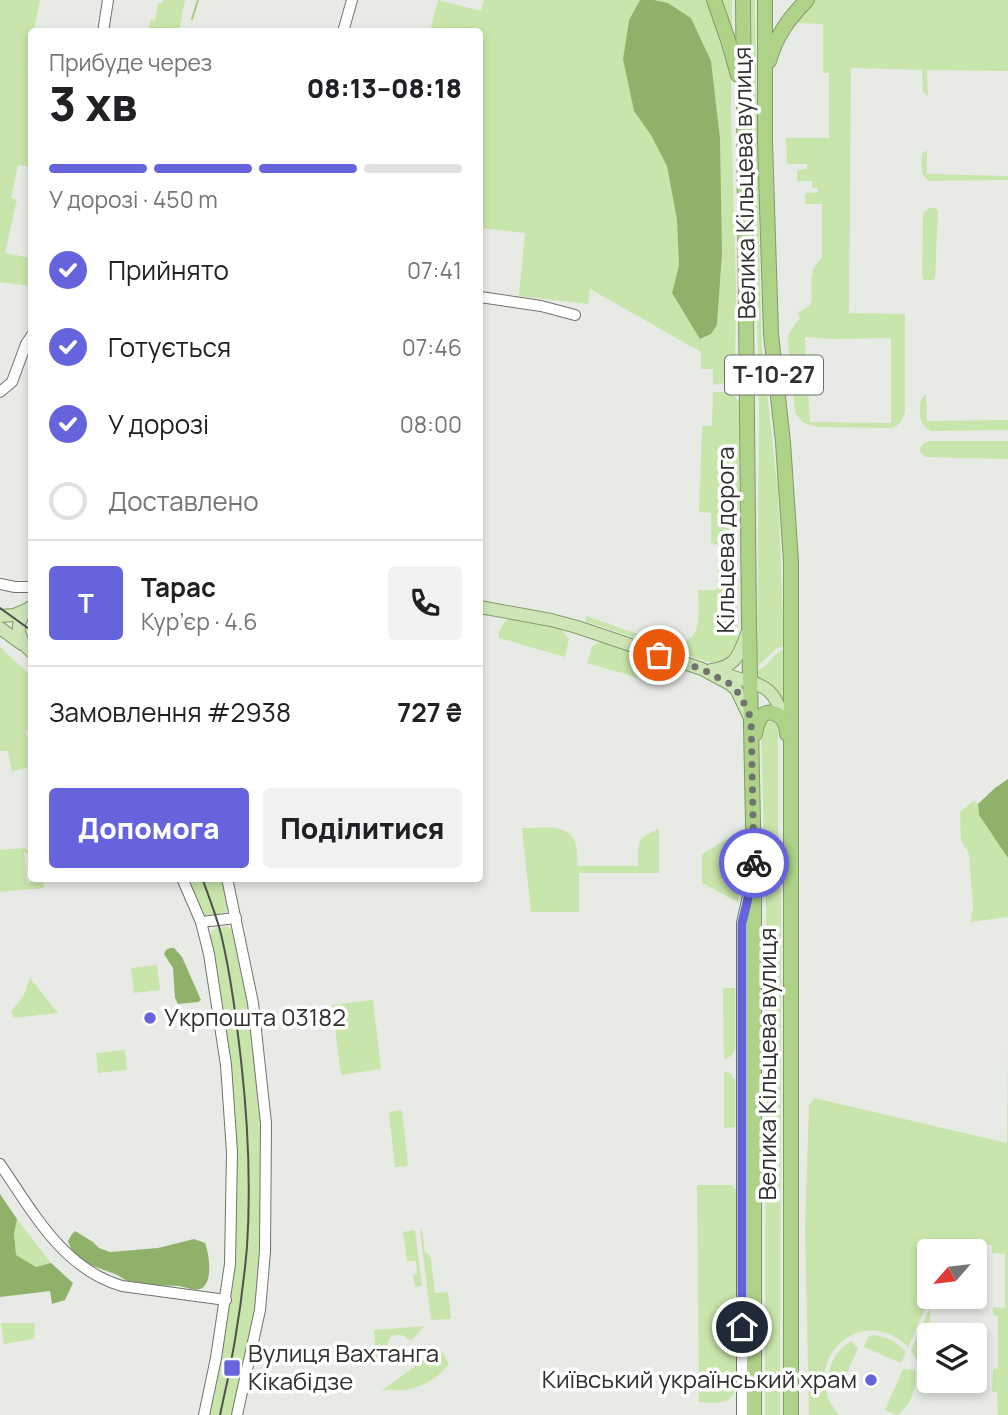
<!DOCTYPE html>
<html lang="uk">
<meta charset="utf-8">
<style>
body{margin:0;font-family:Manrope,sans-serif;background:#f2f2f2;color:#202124;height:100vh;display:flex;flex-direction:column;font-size:26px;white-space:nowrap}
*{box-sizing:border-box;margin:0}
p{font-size:23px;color:#757577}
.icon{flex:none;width:38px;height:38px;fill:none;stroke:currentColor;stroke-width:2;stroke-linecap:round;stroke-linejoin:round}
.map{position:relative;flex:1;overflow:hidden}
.panel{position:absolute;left:28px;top:28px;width:455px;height:854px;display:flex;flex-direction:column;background:#fff;border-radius:7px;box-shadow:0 4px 10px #0003}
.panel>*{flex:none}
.needle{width:46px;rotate:242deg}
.buttons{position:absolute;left:917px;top:1239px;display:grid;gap:14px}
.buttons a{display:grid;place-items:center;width:70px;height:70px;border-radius:7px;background:#fff;box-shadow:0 4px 10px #0003;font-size:35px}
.pin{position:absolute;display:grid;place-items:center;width:60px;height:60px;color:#fff;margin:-30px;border:4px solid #fff;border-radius:50%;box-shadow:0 2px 7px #0007}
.courier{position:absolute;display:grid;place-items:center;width:70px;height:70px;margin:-35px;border:5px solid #6664dd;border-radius:50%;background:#fff;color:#222;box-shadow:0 2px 9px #0007}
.overview em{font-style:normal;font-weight:800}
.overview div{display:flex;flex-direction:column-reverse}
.overview{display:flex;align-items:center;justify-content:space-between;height:119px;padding:0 21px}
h1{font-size:46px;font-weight:800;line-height:52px}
.bar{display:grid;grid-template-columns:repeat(4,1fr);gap:10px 7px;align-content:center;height:84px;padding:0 21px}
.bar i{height:9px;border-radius:5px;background:#e0e0e0}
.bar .current{background:#6664dd}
.bar p{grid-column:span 4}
.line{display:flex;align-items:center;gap:18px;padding:0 21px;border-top:2px solid #e0e0e0}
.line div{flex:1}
.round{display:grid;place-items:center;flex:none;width:74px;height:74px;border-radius:7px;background:#f2f2f2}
ol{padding:0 21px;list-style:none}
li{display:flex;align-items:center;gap:21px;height:77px}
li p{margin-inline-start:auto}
li .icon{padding:7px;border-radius:50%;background:#6664dd;color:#fff;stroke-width:4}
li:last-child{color:#757577}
li i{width:38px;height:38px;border:4px solid #e0e0e0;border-radius:50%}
.button{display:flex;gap:14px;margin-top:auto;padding:14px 21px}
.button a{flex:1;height:80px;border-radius:7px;background:#6664dd;color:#fff;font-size:28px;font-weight:800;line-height:80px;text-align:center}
.button a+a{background:#f2f2f2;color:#202124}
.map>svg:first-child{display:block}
.green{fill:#c8e5ab}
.forest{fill:#8fb169}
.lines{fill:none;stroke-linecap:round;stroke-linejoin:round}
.stream{stroke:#a7cb81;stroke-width:2}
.minor-casing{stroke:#71746e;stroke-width:12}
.major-casing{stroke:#829b69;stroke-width:14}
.highway-casing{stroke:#829b69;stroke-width:16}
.minor{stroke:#fff;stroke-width:10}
.major{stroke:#cee5b8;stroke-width:12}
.highway{stroke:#aed388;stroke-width:14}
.tram{stroke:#51524e;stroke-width:2}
.done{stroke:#71736f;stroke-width:7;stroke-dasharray:0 12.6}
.route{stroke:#6664dd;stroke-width:9}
.poi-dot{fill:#6664dd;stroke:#fff;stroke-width:2.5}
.labels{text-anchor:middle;stroke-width:7;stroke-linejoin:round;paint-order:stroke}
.shield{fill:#fff;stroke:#6f706d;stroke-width:2}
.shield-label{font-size:23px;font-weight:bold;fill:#31322f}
.street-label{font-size:24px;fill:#31322f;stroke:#fff}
.poi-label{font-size:24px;fill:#31322f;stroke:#fff;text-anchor:start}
</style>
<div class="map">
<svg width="1008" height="1415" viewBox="0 0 1008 1415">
<rect width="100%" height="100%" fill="#e8ebe5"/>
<g class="green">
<polygon points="0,0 40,0 34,31 32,32 31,45 27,70 32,71 31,167 18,165 11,198 17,199 5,253 31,258 31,286 0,282"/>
<polygon points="163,0 185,0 179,31 147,32 151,19 155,20 158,3 162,3"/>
<polygon points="438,0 481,11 484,0 640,0 629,20 623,59 634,111 653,137 667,166 677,220 679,265 672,293 701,339 711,334 717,325 722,253 720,138 711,61 691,18 668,3 654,0 732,0 731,114 736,289 735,374 731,382 713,385 713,369 701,369 701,352 590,289 588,304 519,296 525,233 480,228 480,32 430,31"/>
<polygon points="751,0 755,0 760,283 762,347 778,492 784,646 777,648 759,665 757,665 759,409"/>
<path d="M813 0H1008V71L927 70 928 96 923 92 922 70 851 68 849 313 905 314V413C902 421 899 425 892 428L817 427 802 422 795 412 791 371 807 370 810 422 891 423V338L833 339 805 337 806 362H790C788 338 784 337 800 318L798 313 810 305 812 301C812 285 808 269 822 258V204H805V195L807 193 818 192V188H812V181H797V170L807 169V164H787L786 138H829V73H823V24L798 23 796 19Z"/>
<path d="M927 150V174L1008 176V180L929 181C919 175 922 164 922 154Z"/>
<polygon points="929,208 935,208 938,211 935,279 932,280 924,280 922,277 923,213"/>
<path d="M713 392C724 392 734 391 739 403V513L737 535 734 539 728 545 711 544V513L699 512 702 426H712Z"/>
<path d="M926 394 927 421 1008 420V430L931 431C918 424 919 412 921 399Z"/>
<path d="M929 441H1008V459L926 457 920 452C920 445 922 444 929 441Z"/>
<path d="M718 555C729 557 735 560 738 571L737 646C732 659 721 663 708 662L585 621 586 616 661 642C704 650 699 619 698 590H717Z"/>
<polygon points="514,618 560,628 569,639 565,657 499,638 499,631 506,620"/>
<polygon points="605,642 648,658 652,664 649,681 587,663 592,647 597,643"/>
<polygon points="0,647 31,676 31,716 28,718 31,728 25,732 31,744 31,766 12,772 8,751 0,751"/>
<path d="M784 650 785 699 782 700 757 681V670C769 668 772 653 784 650Z"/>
<polygon points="768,721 776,723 778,727 778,831 781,905 780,1415 765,1415 766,906 761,733 765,723"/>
<polygon points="974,800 978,804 979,815 1008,858 1008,917 971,922 973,906 969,854 961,840 960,812"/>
<path d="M522 828C539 828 568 822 575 842 578 850 577 859 578 866H638C639 843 635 838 659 829V873H579V912H531Z"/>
<polygon points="737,833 738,837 738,902 702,883 702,854"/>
<polygon points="24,848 31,851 31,855 24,852 27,884 35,879 39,879 37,883 43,882 44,888 0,892 0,850"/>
<path d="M187 879H223L229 909C221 918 212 918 202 914Z"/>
<polygon points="227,926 236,932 252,1021 262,1122 262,1248 254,1324 234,1415 208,1415 226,1328 232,1281 236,1222 209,937 213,930"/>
<polygon points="157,965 160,990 134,993 131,968"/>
<polygon points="30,978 58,1013 13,1018 12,1011 24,995"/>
<polygon points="723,988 735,988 735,1050 731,1056 724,1059"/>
<polygon points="373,1000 381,1069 341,1075 332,1005"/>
<polygon points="125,1050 127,1070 98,1073 96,1053"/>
<path d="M1008 1051V1415H998L997 1392H992L993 1369 998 1368V1316L993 1315V1307L1005 1308V1254L992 1253V1245L985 1244C984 1250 981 1253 975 1253V1251H929L930 1297 908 1347C860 1300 795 1364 839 1415H809L805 1229 809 1105 814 1098 1007 1143Z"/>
<polygon points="724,1071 731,1074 735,1080 735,1127 724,1128"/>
<polygon points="402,1110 408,1166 395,1167 389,1112"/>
<path d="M697 1185H732L736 1190 738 1222 736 1390C728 1406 715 1403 699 1402Z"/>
<polygon points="17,1219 51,1263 36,1267 16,1255 14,1234"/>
<polygon points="420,1229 422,1229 425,1252 430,1256 431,1259 435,1293 448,1292 451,1319 431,1320"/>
<polygon points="415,1230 422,1286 415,1287 413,1275 417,1274 416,1261 407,1261 403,1232"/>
<polygon points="930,1308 929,1365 919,1364 911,1350"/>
<polygon points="1,1323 35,1323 34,1339 4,1344"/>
<path d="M424 1326 414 1338 409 1340C395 1326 378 1343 394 1357L389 1363 358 1357 376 1354 374 1330Z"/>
<path d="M874 1335C887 1337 897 1342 906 1352L901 1363 864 1347 869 1336Z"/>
<path d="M851 1341 858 1348 840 1390 828 1385C828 1365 835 1351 851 1341Z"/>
<path d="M441 1350 449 1364C440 1377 421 1388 405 1390 396 1391 389 1389 381 1391L431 1355Z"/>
<path d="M903 1369 915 1370C917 1388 912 1404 897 1415L885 1410Z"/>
</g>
<g class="forest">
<polygon points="640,0 654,0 668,3 691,18 711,61 720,138 722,253 717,325 711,334 700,339 672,293 679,265 677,220 667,166 651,135 634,111 623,59 629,20"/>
<polygon points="1008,779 1008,858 979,815 978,804 995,788"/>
<polygon points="170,948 174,948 182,957 201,1000 198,1002 178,1004 175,998 173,968 164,954 166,950"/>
<polygon points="0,1194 17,1219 14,1234 16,1255 36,1267 51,1263 73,1283 65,1300 52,1304 50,1291 0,1297"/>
<path d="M75 1231 93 1242 99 1248 110 1252 158 1248 194 1239 205 1243C209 1253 214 1284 200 1289 195 1291 185 1287 179 1286 163 1285 145 1286 130 1282 124 1280 120 1276 115 1274 97 1267 74 1262 68 1241L72 1234Z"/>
</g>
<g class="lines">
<polyline class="stream" points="192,19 198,0"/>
<g class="minor-casing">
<g id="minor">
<polyline points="103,32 108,0"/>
<polyline points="343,32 352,0"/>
<polyline points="480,297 541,306 575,315"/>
<polyline points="0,392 12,382 26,344 32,335"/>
<polyline points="0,584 15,587 32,587"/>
<polyline points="182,878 201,922 209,954 226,1065 232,1152 230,1264 216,1358 204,1415"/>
<polyline points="227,878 253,1003 266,1123 265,1251 262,1287 260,1310 237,1415"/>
<polyline points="201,922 236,918"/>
<path d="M0 1164C33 1212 63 1269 122 1286L226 1300"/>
<polyline points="742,1415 742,923 750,887"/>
</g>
</g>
<g class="major-casing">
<g id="major">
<path d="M32 606C14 619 15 638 32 652"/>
<polyline points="480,607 551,620 577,627 702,669 730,684 736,689 750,718"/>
<polyline points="0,616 14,615 26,610"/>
<polyline points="0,628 22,644"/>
<path d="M711 670C738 667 739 653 748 631"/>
<path d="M724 674C759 686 773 681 784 721"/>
</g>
</g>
<g class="highway-casing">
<g id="highway">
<polyline points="714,0 728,40 738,75"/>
<polyline points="743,0 749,627 754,873 754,1415"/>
<polyline points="765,0 765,142 771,334 783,442 791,562 791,1415"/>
<path d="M769 61C776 36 789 18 807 0"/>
<path d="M755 734C756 728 758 721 761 717 768 708 780 714 785 723 786 726 787 730 787 734"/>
</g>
</g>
<use href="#minor" class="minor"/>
<use href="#major" class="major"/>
<use href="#highway" class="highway"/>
<g class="tram">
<polyline points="0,608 32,631"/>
<path d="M202 878C209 897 216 915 221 934 231 976 236 1018 241 1060 248 1122 251 1185 247 1247 242 1303 233 1359 220 1415"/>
</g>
</g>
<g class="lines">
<polyline class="done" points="659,655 702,669 730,684 740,695 751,718 754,863"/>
<polyline class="route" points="742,1327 742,923 754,873 754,863"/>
</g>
<g class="poi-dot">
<circle cx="150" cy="1018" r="7"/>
<rect x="223" y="1359" width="18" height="18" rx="3.5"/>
<circle cx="871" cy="1380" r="7"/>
</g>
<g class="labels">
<rect class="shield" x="725" y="355.5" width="98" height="39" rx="5"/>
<g class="shield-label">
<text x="774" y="383">Т-10-27</text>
</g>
<g class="street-label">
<text transform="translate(745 183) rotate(-91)" y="8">Велика Кільцева вулиця</text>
<text transform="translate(726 540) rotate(-90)" y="8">Кільцева дорога</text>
<text transform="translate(768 1064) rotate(-90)" y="8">Велика Кільцева вулиця</text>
</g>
<g class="poi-label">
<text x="164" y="1026">Укрпошта 03182</text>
<text x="248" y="1362">Вулиця Вахтанга<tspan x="248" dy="28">Кікабідзе</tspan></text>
<text x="857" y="1388" text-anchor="end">Київський український храм</text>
</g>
</g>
</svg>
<div class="buttons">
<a><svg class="needle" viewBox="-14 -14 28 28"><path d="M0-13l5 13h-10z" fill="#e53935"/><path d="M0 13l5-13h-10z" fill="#757577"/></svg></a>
<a><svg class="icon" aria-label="layers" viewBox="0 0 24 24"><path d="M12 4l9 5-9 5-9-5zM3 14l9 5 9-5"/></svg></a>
</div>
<div class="pin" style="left:659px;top:655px;background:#ea580c"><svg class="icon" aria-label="bag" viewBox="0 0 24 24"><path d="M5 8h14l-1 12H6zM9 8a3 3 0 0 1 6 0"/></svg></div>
<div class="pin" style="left:742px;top:1327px;background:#1f2937"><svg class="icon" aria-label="home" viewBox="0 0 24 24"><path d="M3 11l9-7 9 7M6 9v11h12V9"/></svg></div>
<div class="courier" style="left:754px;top:863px"><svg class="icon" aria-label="bike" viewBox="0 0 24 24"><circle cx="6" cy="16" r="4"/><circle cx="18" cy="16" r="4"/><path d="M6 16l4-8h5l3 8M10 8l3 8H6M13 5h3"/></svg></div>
<section class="panel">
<div class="overview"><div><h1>3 хв</h1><p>Прибуде через</p></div><em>08:13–08:18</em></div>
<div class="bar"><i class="current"></i><i class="current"></i><i class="current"></i><i></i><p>У дорозі · 450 m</p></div>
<ol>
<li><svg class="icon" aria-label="check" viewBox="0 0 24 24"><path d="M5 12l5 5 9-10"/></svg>Прийнято<p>07:41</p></li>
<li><svg class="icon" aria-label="check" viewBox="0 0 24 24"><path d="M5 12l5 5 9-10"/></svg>Готується<p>07:46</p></li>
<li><svg class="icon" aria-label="check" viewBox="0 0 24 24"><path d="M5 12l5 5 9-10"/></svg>У дорозі<p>08:00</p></li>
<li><i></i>Доставлено</li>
</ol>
<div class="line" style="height:126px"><b class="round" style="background:#6664dd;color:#fff">Т</b><div><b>Тарас</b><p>Кур’єр · 4.6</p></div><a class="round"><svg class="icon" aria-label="phone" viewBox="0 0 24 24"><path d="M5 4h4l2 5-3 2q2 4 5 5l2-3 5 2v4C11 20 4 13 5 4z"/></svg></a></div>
<div class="line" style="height:91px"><div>Замовлення #2938</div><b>727 ₴</b></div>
<div class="button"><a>Допомога</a><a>Поділитися</a></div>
</section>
</div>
